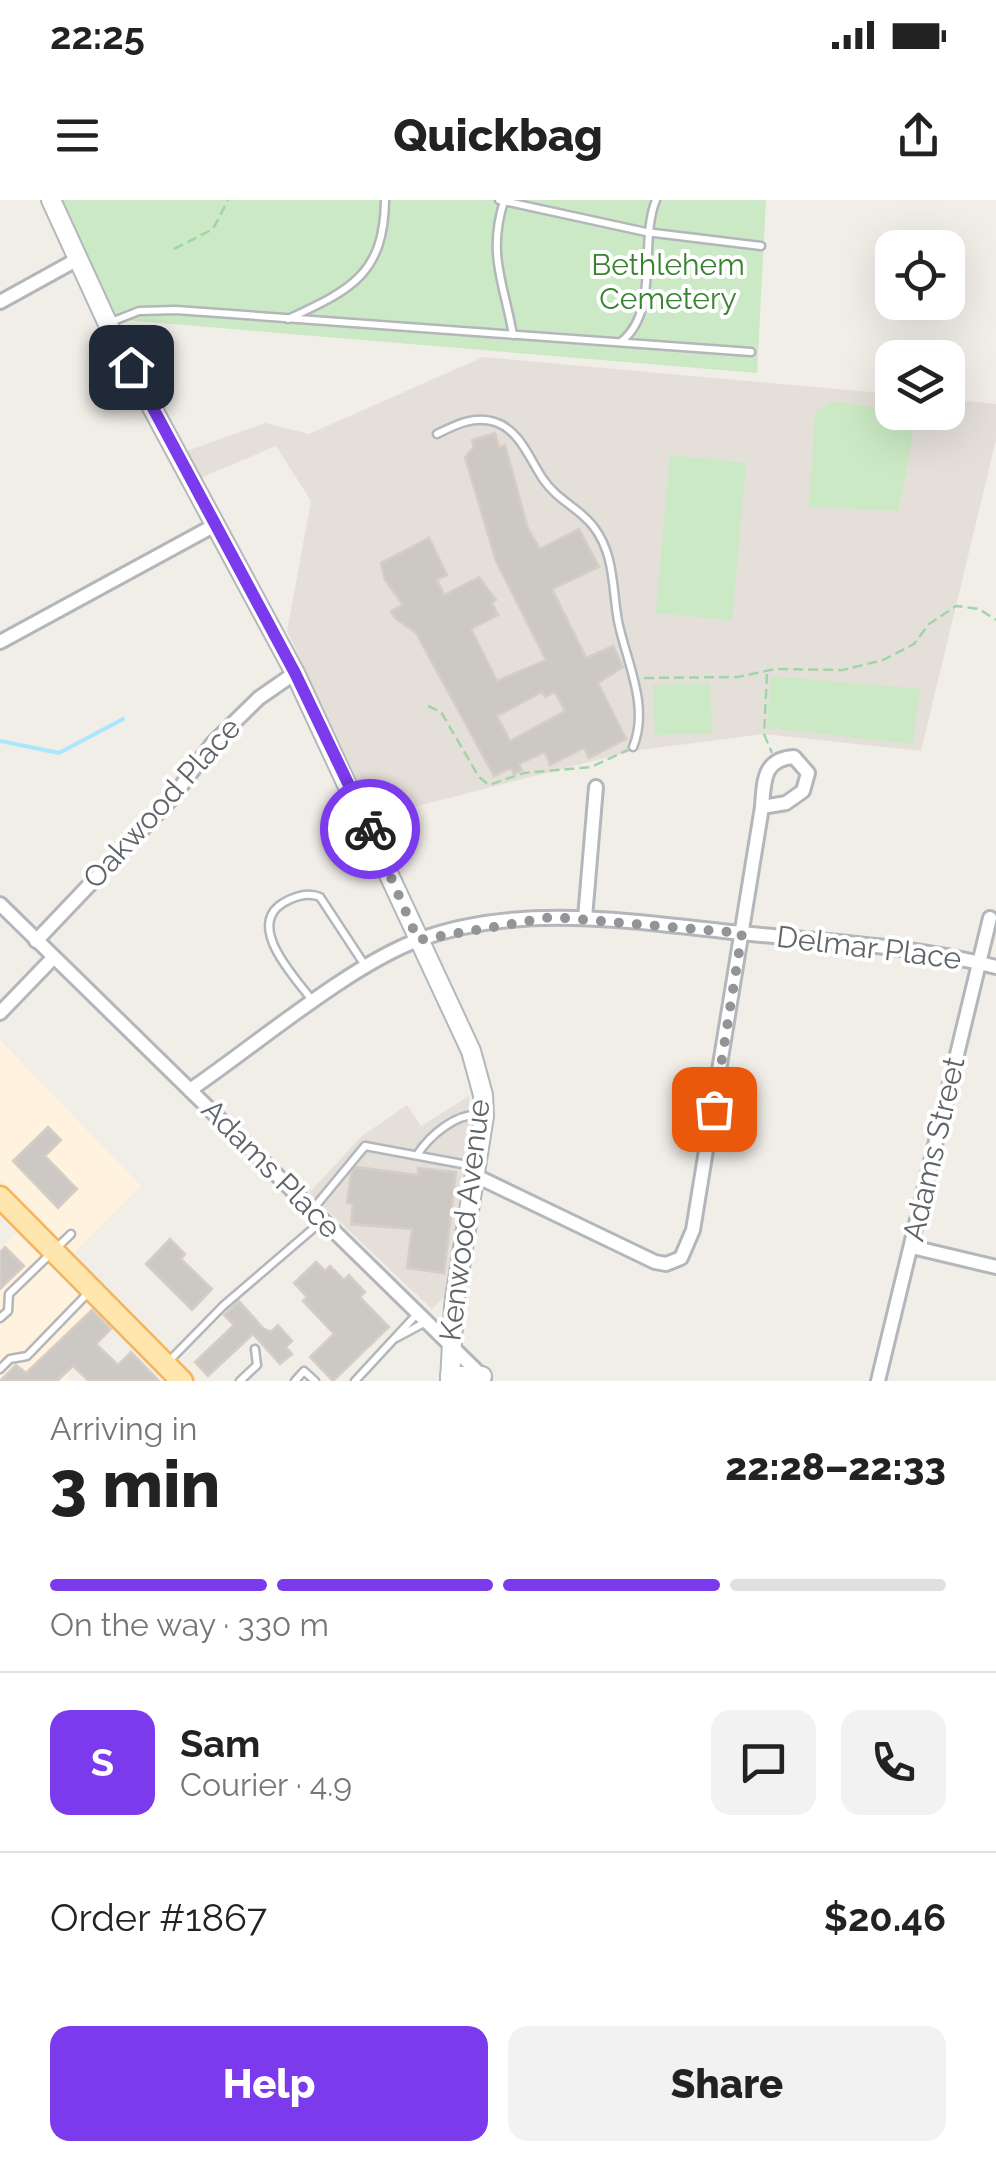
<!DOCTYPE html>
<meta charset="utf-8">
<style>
body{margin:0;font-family:Raleway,sans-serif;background:#f2f2f2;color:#222;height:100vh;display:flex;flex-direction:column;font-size:38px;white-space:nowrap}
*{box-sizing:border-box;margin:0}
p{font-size:32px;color:#767676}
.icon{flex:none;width:55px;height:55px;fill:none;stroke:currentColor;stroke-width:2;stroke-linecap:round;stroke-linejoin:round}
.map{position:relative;height:1181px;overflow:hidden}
.sheet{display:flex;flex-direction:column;background:#fff;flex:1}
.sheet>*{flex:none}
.fabs{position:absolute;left:875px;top:30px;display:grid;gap:20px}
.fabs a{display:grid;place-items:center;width:90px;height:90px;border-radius:20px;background:#fff;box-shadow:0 10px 40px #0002;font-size:50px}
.pin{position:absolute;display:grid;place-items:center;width:85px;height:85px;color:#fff;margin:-42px;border-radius:20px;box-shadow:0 5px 15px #0006}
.courier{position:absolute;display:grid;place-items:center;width:100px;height:100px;margin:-50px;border:8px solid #7c3aed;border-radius:50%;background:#fff;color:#222;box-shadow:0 2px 12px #0007}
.overview em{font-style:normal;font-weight:800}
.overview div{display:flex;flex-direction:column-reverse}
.overview{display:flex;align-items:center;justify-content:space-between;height:170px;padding:0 50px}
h1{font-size:65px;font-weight:800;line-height:75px}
.bar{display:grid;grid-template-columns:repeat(4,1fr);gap:15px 10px;align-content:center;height:120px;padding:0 50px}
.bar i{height:12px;border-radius:8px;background:#e0e0e0}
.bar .current{background:#7c3aed}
.bar p{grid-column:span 4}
.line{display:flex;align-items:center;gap:25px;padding:0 50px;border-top:2px solid #e0e0e0}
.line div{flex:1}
.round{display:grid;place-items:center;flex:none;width:105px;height:105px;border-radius:20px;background:#f2f2f2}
.primary-button{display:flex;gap:20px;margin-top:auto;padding:20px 50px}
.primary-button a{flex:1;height:115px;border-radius:20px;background:#7c3aed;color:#fff;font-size:40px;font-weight:800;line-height:115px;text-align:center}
.primary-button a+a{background:#f2f2f2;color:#222}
.status{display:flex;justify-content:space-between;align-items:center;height:70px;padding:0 50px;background:#fff;direction:ltr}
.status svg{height:28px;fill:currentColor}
header{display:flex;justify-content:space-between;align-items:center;height:130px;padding:0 50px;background:#fff;font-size:45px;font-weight:800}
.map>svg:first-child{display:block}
.commercial{fill:#fff2df}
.education{fill:#e4dfd9}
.green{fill:#cae9c4}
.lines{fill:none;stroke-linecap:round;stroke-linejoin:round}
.stream{stroke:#aae7ff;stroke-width:4}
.building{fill:#ccc9c5;stroke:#d6cec5;stroke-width:2.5;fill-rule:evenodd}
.lane-casing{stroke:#b3b6ba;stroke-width:11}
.street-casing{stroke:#b3b6ba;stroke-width:18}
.secondary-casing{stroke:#b4b8bc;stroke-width:22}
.primary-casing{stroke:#f6b35c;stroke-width:25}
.path{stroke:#a2d4a8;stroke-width:2.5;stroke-dasharray:10 5;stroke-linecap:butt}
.lane{stroke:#fff;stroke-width:6}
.street{stroke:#fff;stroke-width:12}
.secondary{stroke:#fff;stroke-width:18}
.primary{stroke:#ffe6af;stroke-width:20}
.done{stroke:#929495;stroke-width:10;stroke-dasharray:0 18}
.route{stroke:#7c3aed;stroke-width:12}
.labels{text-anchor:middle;stroke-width:8;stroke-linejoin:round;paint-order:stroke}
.park-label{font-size:30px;fill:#3a8332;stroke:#fff}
.street-label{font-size:30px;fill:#5f6468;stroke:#fff}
</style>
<div class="status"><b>22:25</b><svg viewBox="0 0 49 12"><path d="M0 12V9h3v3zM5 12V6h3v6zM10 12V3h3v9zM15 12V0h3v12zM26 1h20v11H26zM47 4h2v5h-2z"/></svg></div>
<header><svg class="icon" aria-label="menu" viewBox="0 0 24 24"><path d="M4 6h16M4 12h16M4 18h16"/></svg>Quickbag<svg class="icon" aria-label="share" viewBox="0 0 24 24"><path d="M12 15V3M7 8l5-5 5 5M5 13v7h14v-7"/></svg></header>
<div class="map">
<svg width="996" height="1181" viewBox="0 0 996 1181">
<rect width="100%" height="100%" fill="#f1eee8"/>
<g class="commercial">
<polygon points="0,840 141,986 72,1055 0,980"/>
<polygon points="16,1033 117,1126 66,1176 70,1181 0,1181 0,1049"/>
</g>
<g class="education">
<polygon points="483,157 892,194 892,212 948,212 948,199 996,204 996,240 921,551 764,534 632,551 375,617 287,431 311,301 276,246 200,278 187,251 265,223 309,234"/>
<polygon points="469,896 470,925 445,1096 432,1109 309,993 362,936 407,905 421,926"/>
</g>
<g class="green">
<polygon points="58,0 766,0 757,173 112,119"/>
<polygon points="832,201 908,213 915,224 898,311 809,307 815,212"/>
<polygon points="670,255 746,263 732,420 656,413"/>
<polygon points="771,476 920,489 913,544 767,528"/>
<polygon points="710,483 712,533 655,535 653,485"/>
</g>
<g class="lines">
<polyline class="stream" points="0,541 59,553 123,519"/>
</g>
<g class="building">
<path d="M495 233 499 247 505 245 528 329 540 349 579 329 599 367 552 389 586 458 613 446 623 467 598 483 626 539 589 558 584 548 550 565 545 552 519 564 522 570 514 574 511 568 494 576 416 433 395 418 391 411 403 405 385 380 381 363 429 338 447 375 437 380 444 395 479 377 496 400 492 403 498 415 471 429 497 481 546 460 496 361 465 257 474 247 472 240ZM542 492 545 497 555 492 565 511 510 541 497 516Z"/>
<polygon points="48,927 61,940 45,956 77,989 58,1008 13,961"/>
<polygon points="356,967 418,975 418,968 456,972 444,1073 407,1068 412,1029 351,1024 353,1004 347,1003 351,974"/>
<polygon points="170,1039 185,1054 181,1059 212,1089 192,1110 146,1064"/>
<polygon points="5,1047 24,1066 0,1089 0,1052"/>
<polygon points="316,1062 325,1071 330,1066 344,1080 349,1075 365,1092 360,1097 389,1127 333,1181 310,1157 334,1134 303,1101 307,1097 294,1083"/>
<polygon points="239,1101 263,1128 271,1132 278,1125 292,1141 286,1147 292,1154 280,1164 253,1134 208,1176 195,1162 234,1125 224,1115"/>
<polygon points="92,1110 111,1129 96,1144 118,1165 131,1152 159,1181 89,1181 73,1166 57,1181 0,1181 16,1165 26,1173"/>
</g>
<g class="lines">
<g class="lane-casing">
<g id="lane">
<polyline points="499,0 646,32 761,46"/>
<path d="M504 1C487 55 504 83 513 135"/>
<path d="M288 119C350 90 384 75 385 0"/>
<polyline points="111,122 139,111 176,110 751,152"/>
<path d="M622 141C660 110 639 41 656 0"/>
<path d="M437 234C455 225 474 215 495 222 520 230 530 260 543 279 557 300 578 307 593 326 615 354 612 388 618 421 626 461 650 506 633 547"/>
<path d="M314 803C298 780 244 727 283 703 295 696 308 692 320 697L366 767"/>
<path d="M417 955C430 935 456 913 480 915"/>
<polyline points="313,1009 365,946 473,966"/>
<polyline points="0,1118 8,1111 9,1094 71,1034"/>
<polyline points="396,1138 424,1123"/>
<polyline points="170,1160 223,1106 322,1021"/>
<polyline points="0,1169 10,1159 27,1156 90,1091"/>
<polyline points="240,1181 257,1165 255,1149"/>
<polyline points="295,1181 304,1171 315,1181"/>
<polyline points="355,1181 417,1114"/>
</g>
</g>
<g class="street-casing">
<g id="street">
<polyline points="0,102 78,59"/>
<polyline points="0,442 217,324"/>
<path d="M794 557 808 573 803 591 786 603 762 607C764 581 763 559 794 557Z"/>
<polyline points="0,704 484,1178"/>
<polyline points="585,718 596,587"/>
<polyline points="36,741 173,597 212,544 259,498 295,473"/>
<polyline points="0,813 53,758"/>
<path d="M190 890C256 845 347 767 418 740 519 702 637 722 741 733 827 742 912 745 996 767"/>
<polyline points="476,976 655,1062 666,1064 681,1058 693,1030 762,607"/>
<polyline points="912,1047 996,1067"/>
<polyline points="878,1181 990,718"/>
</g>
</g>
<g class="secondary-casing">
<g id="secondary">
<polyline points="51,0 113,135 295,473 471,851 483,895 484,916 454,1105 450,1181"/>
<polyline points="450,1176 482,1176"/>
</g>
</g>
<g class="primary-casing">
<polyline id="primary" points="0,997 182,1181"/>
</g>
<g class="path">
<polyline points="174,49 213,29 228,0"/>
<polyline points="767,474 764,534 772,553"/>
<polyline points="644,478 738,477 775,469 843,470 883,460 914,444 929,424 956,406 979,409 996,420"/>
<polyline points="428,506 441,512 479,577 489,585 524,573 591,567 628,550"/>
</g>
<use href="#lane" class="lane"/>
<use href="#street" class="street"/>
<use href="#secondary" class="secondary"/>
<use href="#primary" class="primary"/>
</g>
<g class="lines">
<polyline class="done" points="370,629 418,740 552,717 742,733 714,909"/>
<polyline class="route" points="131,167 295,473 370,629"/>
</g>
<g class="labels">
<g class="park-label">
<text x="668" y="75">Bethlehem<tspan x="668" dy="34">Cemetery</tspan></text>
</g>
<g class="street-label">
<text transform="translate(162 603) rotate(-48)" y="10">Oakwood Place</text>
<text transform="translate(869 748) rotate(7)" y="10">Delmar Place</text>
<text transform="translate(934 949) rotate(-77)" y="10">Adams Street</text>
<text transform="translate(271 969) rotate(45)" y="10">Adams Place</text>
<text transform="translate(465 1020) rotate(-83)" y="10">Kenwood Avenue</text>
</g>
</g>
</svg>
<div class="fabs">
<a><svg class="icon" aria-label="locate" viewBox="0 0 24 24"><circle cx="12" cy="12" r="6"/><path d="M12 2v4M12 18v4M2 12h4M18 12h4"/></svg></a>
<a><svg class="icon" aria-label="layers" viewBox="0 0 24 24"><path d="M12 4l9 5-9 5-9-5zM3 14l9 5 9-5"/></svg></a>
</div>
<div class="pin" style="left:714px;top:909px;background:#ea580c"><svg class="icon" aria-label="bag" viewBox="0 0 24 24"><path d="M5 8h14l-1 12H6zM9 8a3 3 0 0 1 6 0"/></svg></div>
<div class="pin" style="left:131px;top:167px;background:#1f2937"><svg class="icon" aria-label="home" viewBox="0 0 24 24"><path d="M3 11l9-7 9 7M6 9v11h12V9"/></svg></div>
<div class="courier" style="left:370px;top:629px"><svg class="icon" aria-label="bike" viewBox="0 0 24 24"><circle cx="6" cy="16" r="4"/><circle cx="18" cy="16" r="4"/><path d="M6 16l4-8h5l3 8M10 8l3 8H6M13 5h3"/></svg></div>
</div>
<section class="sheet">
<div class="overview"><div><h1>3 min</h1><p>Arriving in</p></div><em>22:28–22:33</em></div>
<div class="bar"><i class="current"></i><i class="current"></i><i class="current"></i><i></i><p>On the way · 330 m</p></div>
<div class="line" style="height:180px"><b class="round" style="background:#7c3aed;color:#fff">S</b><div><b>Sam</b><p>Courier · 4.9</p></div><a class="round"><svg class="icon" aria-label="chat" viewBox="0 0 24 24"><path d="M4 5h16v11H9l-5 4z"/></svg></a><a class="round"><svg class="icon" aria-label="phone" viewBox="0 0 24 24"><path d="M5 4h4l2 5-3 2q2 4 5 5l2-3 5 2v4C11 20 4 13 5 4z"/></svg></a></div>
<div class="line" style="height:130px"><div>Order #1867</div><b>$20.46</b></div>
<div class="primary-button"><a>Help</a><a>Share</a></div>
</section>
